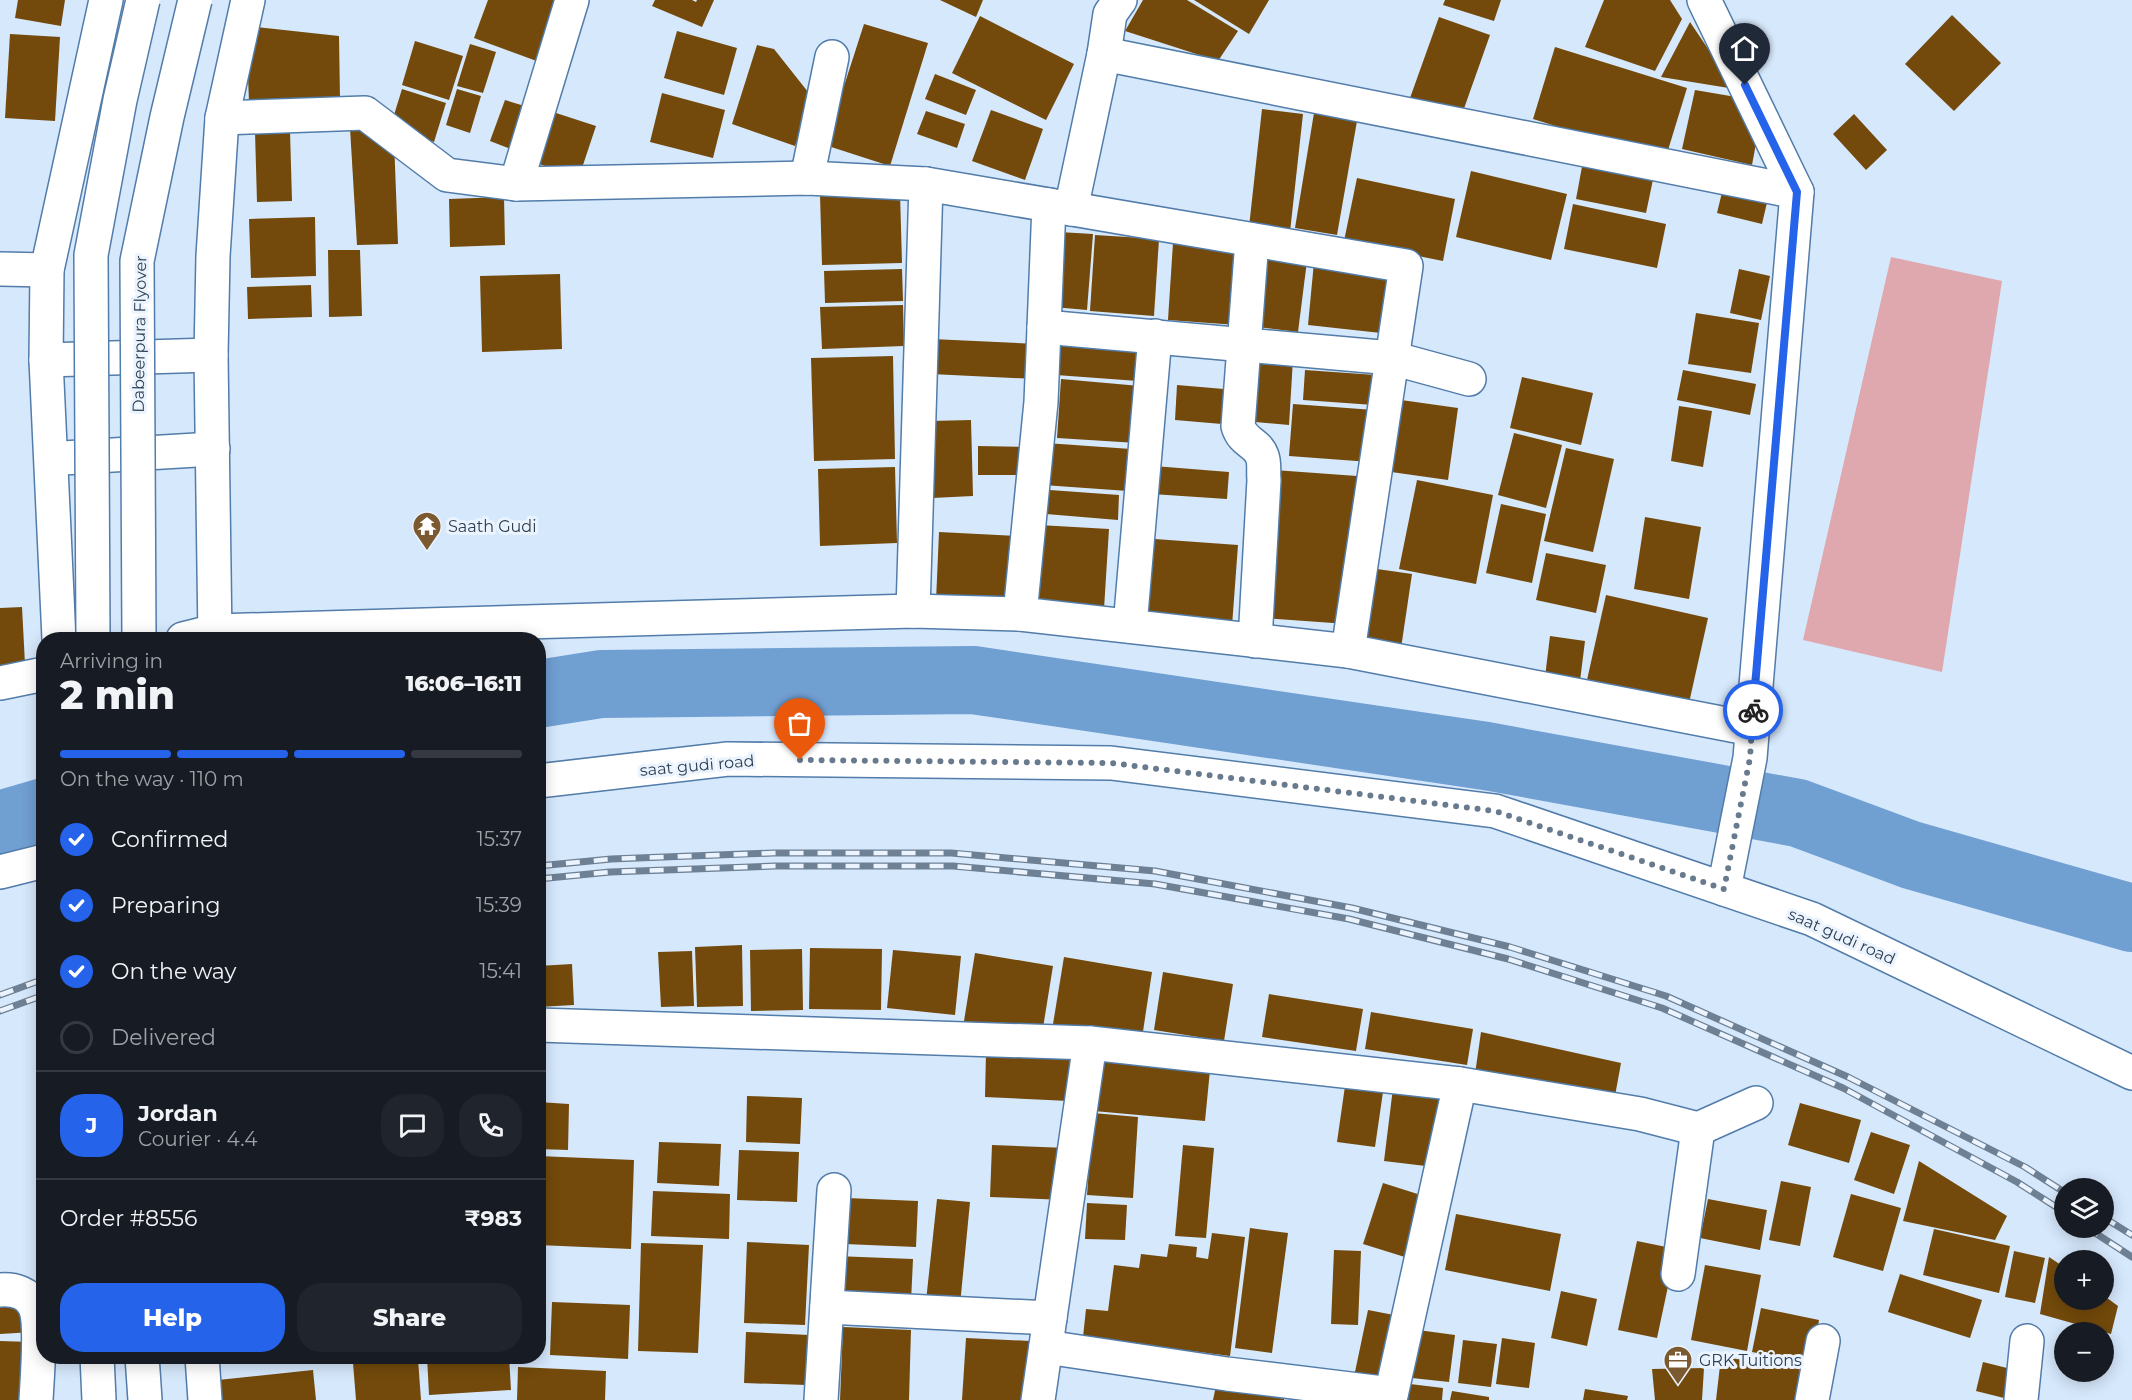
<!DOCTYPE html>
<meta charset="utf-8">
<style>
body{margin:0;font-family:Montserrat,sans-serif;background:#20242c;color:#f1f3f6;height:100vh;display:flex;flex-direction:column;font-size:22px;white-space:nowrap}
*{box-sizing:border-box;margin:0}
p{font-size:20px;color:#9ea1a6}
.icon{flex:none;width:33px;height:33px;fill:none;stroke:currentColor;stroke-width:2;stroke-linecap:round;stroke-linejoin:round}
.map{position:relative;flex:1;overflow:hidden}
.drawer{position:absolute;left:36px;top:632px;width:510px;height:732px;display:flex;flex-direction:column;background:#171b24;border-radius:24px;box-shadow:0 3px 15px #0003}
.drawer>*{flex:none}
.fabs{position:absolute;left:2054px;top:1178px;display:grid;gap:12px}
.fabs a{display:grid;place-items:center;width:60px;height:60px;border-radius:50%;background:#171b24;box-shadow:0 3px 15px #0003;font-size:30px}
.pin{position:absolute;display:grid;place-items:center;width:51px;height:51px;color:#fff;margin:-62px -26px;border-radius:50% 50% 50% 0;rotate:-45deg;box-shadow:0 0 6px #0007}
.pin .icon{rotate:45deg}
.courier{position:absolute;display:grid;place-items:center;width:60px;height:60px;margin:-30px;border:4px solid #2563eb;border-radius:50%;background:#fff;color:#222;box-shadow:0 2px 8px #0007}
.summary em{font-style:normal;font-weight:800}
.summary div{display:flex;flex-direction:column-reverse}
.summary{display:flex;align-items:center;justify-content:space-between;height:102px;padding:0 24px}
h1{font-size:39px;font-weight:800;line-height:45px}
.bar{display:grid;grid-template-columns:repeat(4,1fr);gap:9px 6px;align-content:center;height:72px;padding:0 24px}
.bar i{height:8px;border-radius:4px;background:#363941}
.bar .active{background:#2563eb}
.bar p{grid-column:span 4}
.line{display:flex;align-items:center;gap:15px;padding:0 24px;border-top:2px solid #363941}
.line div{flex:1}
.round{display:grid;place-items:center;flex:none;width:63px;height:63px;border-radius:24px;background:#20242c}
ol{padding:0 24px;list-style:none}
li{display:flex;align-items:center;gap:18px;height:66px}
li p{margin-inline-start:auto}
li .icon{padding:6px;border-radius:50%;background:#2563eb;color:#fff;stroke-width:4}
li:last-child{color:#9ea1a6}
li i{width:33px;height:33px;border:3px solid #363941;border-radius:50%}
.cta{display:flex;gap:12px;margin-top:auto;padding:12px 24px}
.cta a{flex:1;height:69px;border-radius:24px;background:#2563eb;color:#fff;font-size:24px;font-weight:800;line-height:69px;text-align:center}
.cta a+a{background:#20242c;color:#f1f3f6}
.map>svg:first-child{display:block}
.green{fill:#dea8ae}
.lines{fill:none;stroke-linecap:round;stroke-linejoin:round}
.river{stroke:#709fd2;stroke-width:68}
.building{fill:#734a0b}
.street-casing{stroke:#527ca9;stroke-width:36}
.secondary-casing{stroke:#527ca9;stroke-width:36}
.street{stroke:#fff;stroke-width:33}
.secondary{stroke:#fff;stroke-width:33}
.rail-casing{stroke:#6e8094;stroke-width:7}
.rail{stroke:#ebf4fe;stroke-width:4.5;stroke-dasharray:14;stroke-linecap:butt}
.secondary-bridge-casing{stroke:#527ca9;stroke-width:36;stroke-linecap:butt}
.secondary-bridge{stroke:#fff;stroke-width:33}
.done{stroke:#687a8e;stroke-width:6;stroke-dasharray:0 10.8}
.route{stroke:#2563eb;stroke-width:8}
.labels{text-anchor:middle;stroke-width:6;stroke-linejoin:round;paint-order:stroke}
.street-label{font-size:16px;fill:#2c3e52;stroke:#ebf4fe}
.poi-label{font-size:16px;fill:#2c3e52;stroke:#ebf4fe;text-anchor:start}
</style>
<div class="map">
<svg width="2132" height="1400" viewBox="0 0 2132 1400">
<rect width="100%" height="100%" fill="#d6e8fc"/>
<polygon class="green" points="1891,257 2002,281 1942,672 1803,640"/>
<g class="lines">
<g class="river">
<polyline points="538,694 601,684 973,680 1486,756 1798,813 1911,855 2132,918"/>
<polyline points="0,825 44,812"/>
</g>
</g>
<g class="building">
<polygon points="18,0 65,0 61,26 15,18"/>
<polygon points="488,0 565,0 542,63 474,38"/>
<polygon points="655,0 692,0 696,2 697,0 714,0 702,27 652,6"/>
<polygon points="940,0 983,0 976,17"/>
<polygon points="1143,0 1187,0 1238,31 1218,61 1125,31"/>
<polygon points="1194,0 1269,0 1249,34"/>
<polygon points="1445,0 1501,0 1494,21 1443,5"/>
<polygon points="1604,0 1670,0 1682,19 1655,71 1585,47"/>
<polygon points="1952,15 2001,63 1954,111 1905,64"/>
<polygon points="980,16 1074,64 1046,120 952,73"/>
<polygon points="1439,17 1490,35 1461,117 1410,98"/>
<polygon points="1690,22 1735,89 1661,77"/>
<polygon points="864,24 928,43 890,166 825,145"/>
<polygon points="246,26 339,36 340,100 249,102"/>
<polygon points="677,31 737,48 724,95 664,78"/>
<polygon points="10,34 60,37 55,121 5,118"/>
<polygon points="415,41 463,56 449,100 402,85"/>
<polygon points="470,44 496,52 483,93 457,86"/>
<polygon points="757,45 774,49 812,97 795,146 732,124"/>
<polygon points="1555,47 1687,88 1665,160 1533,119"/>
<polygon points="935,74 976,90 966,115 925,99"/>
<polygon points="402,89 446,103 434,142 390,128"/>
<polygon points="457,89 481,96 470,133 446,125"/>
<polygon points="1695,90 1736,97 1757,138 1752,165 1682,149"/>
<polygon points="662,93 725,110 713,158 650,142"/>
<polygon points="505,100 531,108 516,151 490,141"/>
<polygon points="1262,109 1303,114 1290,232 1249,227"/>
<polygon points="991,110 1043,129 1025,180 972,161"/>
<polygon points="926,111 965,124 957,148 917,134"/>
<polygon points="553,112 596,126 579,177 536,163"/>
<polygon points="1314,113 1357,121 1337,235 1295,228"/>
<polygon points="1854,114 1887,150 1866,170 1833,134"/>
<polygon points="350,128 375,128 394,140 398,244 357,245"/>
<polygon points="290,131 292,201 257,202 255,132"/>
<polygon points="1584,156 1655,170 1646,213 1576,199"/>
<polygon points="1471,171 1567,194 1551,260 1456,237"/>
<polygon points="1357,178 1455,199 1443,261 1344,241"/>
<polygon points="1724,184 1769,194 1762,224 1717,213"/>
<polygon points="900,193 902,263 822,265 820,195"/>
<polygon points="504,197 505,245 450,247 449,199"/>
<polygon points="1573,204 1666,224 1657,268 1564,249"/>
<polygon points="315,217 316,276 251,278 249,219"/>
<polygon points="1059,232 1093,234 1087,310 1053,307"/>
<polygon points="1095,235 1159,239 1154,316 1090,311"/>
<polygon points="1173,243 1243,248 1237,325 1168,320"/>
<polygon points="328,250 360,250 362,316 329,317"/>
<polygon points="1258,255 1307,261 1298,332 1249,326"/>
<polygon points="1314,262 1396,271 1390,334 1308,325"/>
<polygon points="902,269 903,301 825,303 824,271"/>
<polygon points="1739,269 1770,276 1761,320 1730,313"/>
<polygon points="560,274 562,349 482,352 480,276"/>
<polygon points="311,285 312,317 248,319 247,287"/>
<polygon points="903,305 904,346 822,349 820,307"/>
<polygon points="1696,313 1759,323 1751,373 1688,364"/>
<polygon points="932,339 1037,344 1035,379 931,374"/>
<polygon points="1060,340 1141,345 1138,381 1056,375"/>
<polygon points="893,356 895,459 814,461 811,358"/>
<polygon points="1259,357 1293,359 1289,425 1255,422"/>
<polygon points="1305,370 1376,375 1374,405 1303,400"/>
<polygon points="1683,370 1756,384 1750,415 1677,400"/>
<polygon points="1522,377 1593,393 1581,445 1510,428"/>
<polygon points="1061,379 1140,386 1137,443 1057,438"/>
<polygon points="1177,385 1224,389 1222,424 1175,420"/>
<polygon points="1394,399 1458,408 1448,480 1384,471"/>
<polygon points="1293,404 1374,410 1370,462 1289,456"/>
<polygon points="1679,406 1712,411 1703,467 1671,461"/>
<polygon points="971,420 973,496 932,498 930,421"/>
<polygon points="1514,433 1562,445 1546,508 1498,495"/>
<polygon points="1046,443 1131,449 1128,491 1043,485"/>
<polygon points="978,446 1025,447 1024,475 978,475"/>
<polygon points="1566,448 1614,459 1593,552 1544,541"/>
<polygon points="1154,466 1229,472 1227,499 1152,494"/>
<polygon points="895,467 897,543 820,546 818,469"/>
<polygon points="1274,470 1357,476 1347,624 1264,618"/>
<polygon points="1417,480 1493,495 1476,584 1399,569"/>
<polygon points="1036,489 1119,495 1118,520 1034,513"/>
<polygon points="1501,504 1546,514 1532,583 1486,573"/>
<polygon points="1645,517 1701,527 1689,599 1634,589"/>
<polygon points="1039,525 1109,529 1104,609 1033,604"/>
<polygon points="939,532 1017,536 1013,606 936,601"/>
<polygon points="1141,538 1238,545 1232,626 1135,618"/>
<polygon points="1546,553 1606,565 1596,613 1536,600"/>
<polygon points="1370,568 1412,574 1400,655 1359,649"/>
<polygon points="1606,595 1708,618 1689,703 1587,680"/>
<polygon points="22,607 25,664 0,665 0,608"/>
<polygon points="1550,636 1585,641 1580,681 1545,677"/>
<polygon points="742,945 743,1006 697,1007 695,947"/>
<polygon points="810,948 882,949 881,1010 809,1009"/>
<polygon points="802,949 803,1010 751,1011 750,950"/>
<polygon points="893,950 961,956 955,1015 887,1008"/>
<polygon points="692,951 694,1006 661,1007 658,952"/>
<polygon points="975,953 1053,966 1042,1034 964,1021"/>
<polygon points="1064,957 1152,972 1142,1038 1053,1024"/>
<polygon points="572,964 574,1005 538,1007 538,966"/>
<polygon points="1163,972 1233,984 1224,1041 1154,1030"/>
<polygon points="1269,994 1363,1009 1356,1051 1262,1037"/>
<polygon points="1371,1012 1473,1029 1467,1065 1365,1049"/>
<polygon points="1481,1032 1621,1063 1615,1096 1475,1074"/>
<polygon points="986,1052 1070,1054 1069,1101 985,1097"/>
<polygon points="1098,1061 1210,1070 1205,1121 1094,1111"/>
<polygon points="1345,1086 1383,1092 1375,1147 1337,1142"/>
<polygon points="1393,1088 1444,1095 1434,1167 1384,1161"/>
<polygon points="747,1096 802,1098 800,1144 746,1142"/>
<polygon points="538,1102 569,1104 568,1150 538,1149"/>
<polygon points="1800,1103 1861,1120 1849,1163 1788,1145"/>
<polygon points="1093,1113 1138,1117 1133,1198 1087,1195"/>
<polygon points="1871,1132 1910,1145 1894,1194 1854,1180"/>
<polygon points="659,1142 721,1144 719,1186 657,1183"/>
<polygon points="992,1145 1067,1148 1065,1200 990,1197"/>
<polygon points="1183,1145 1214,1148 1206,1238 1175,1236"/>
<polygon points="739,1150 799,1152 797,1202 737,1200"/>
<polygon points="538,1156 634,1160 631,1249 538,1245"/>
<polygon points="1919,1161 2007,1216 1995,1240 1903,1221"/>
<polygon points="1781,1181 1811,1187 1800,1246 1769,1240"/>
<polygon points="1383,1183 1427,1197 1408,1258 1363,1244"/>
<polygon points="653,1191 730,1194 729,1239 651,1236"/>
<polygon points="1851,1194 1901,1208 1883,1271 1833,1257"/>
<polygon points="847,1198 918,1201 916,1247 845,1244"/>
<polygon points="937,1199 970,1202 960,1305 926,1301"/>
<polygon points="1708,1199 1767,1210 1760,1250 1700,1238"/>
<polygon points="1087,1203 1127,1205 1125,1240 1085,1239"/>
<polygon points="1456,1214 1561,1234 1550,1291 1445,1270"/>
<polygon points="1250,1228 1288,1233 1272,1353 1235,1348"/>
<polygon points="1934,1229 2010,1246 1999,1293 1923,1275"/>
<polygon points="1212,1233 1245,1237 1230,1356 1083,1337 1086,1309 1108,1311 1114,1265 1139,1268 1141,1254 1167,1257 1169,1244 1197,1247 1196,1257 1208,1259"/>
<polygon points="1637,1241 1676,1249 1657,1338 1618,1330"/>
<polygon points="747,1242 809,1245 805,1325 744,1323"/>
<polygon points="641,1243 703,1245 698,1353 638,1351"/>
<polygon points="1334,1250 1361,1251 1358,1325 1331,1324"/>
<polygon points="2014,1251 2045,1258 2035,1303 2005,1297"/>
<polygon points="835,1256 913,1259 911,1302 834,1299"/>
<polygon points="2049,1257 2064,1267 2064,1299 2103,1299 2103,1295 2118,1306 2111,1334 2040,1314"/>
<polygon points="1705,1265 1761,1275 1747,1351 1691,1340"/>
<polygon points="1900,1274 1982,1300 1970,1338 1888,1312"/>
<polygon points="1561,1291 1597,1299 1587,1346 1551,1338"/>
<polygon points="552,1302 630,1305 628,1359 550,1355"/>
<polygon points="31,1305 33,1332 0,1334 0,1306"/>
<polygon points="1761,1308 1819,1320 1812,1364 1752,1352"/>
<polygon points="1368,1310 1399,1316 1386,1378 1355,1372"/>
<polygon points="843,1327 911,1330 909,1400 840,1400"/>
<polygon points="1418,1330 1455,1335 1449,1382 1412,1378"/>
<polygon points="746,1332 809,1335 807,1385 744,1383"/>
<polygon points="966,1338 1030,1341 1027,1400 962,1400"/>
<polygon points="1502,1338 1535,1343 1529,1388 1496,1384"/>
<polygon points="1463,1340 1497,1344 1491,1387 1458,1383"/>
<polygon points="0,1341 32,1342 31,1400 0,1400"/>
<polygon points="427,1356 509,1356 511,1390 429,1395"/>
<polygon points="1721,1357 1800,1367 1795,1400 1716,1400"/>
<polygon points="418,1359 421,1400 356,1400 353,1363"/>
<polygon points="1983,1362 2015,1370 2008,1399 1976,1391"/>
<polygon points="518,1367 606,1371 605,1400 517,1400"/>
<polygon points="1704,1368 1702,1400 1655,1400 1652,1369"/>
<polygon points="313,1370 316,1400 220,1400 218,1380"/>
<polygon points="1410,1384 1443,1388 1442,1400 1408,1400"/>
<polygon points="1216,1386 1284,1399 1284,1400 1213,1400"/>
<polygon points="1585,1389 1628,1396 1627,1400 1583,1400"/>
<polygon points="1452,1391 1489,1397 1489,1400 1450,1400"/>
</g>
<g class="lines">
<g class="street-casing">
<g id="street">
<polyline points="1704,0 1797,192 1750,758 1724,889"/>
<polyline points="1104,54 1797,192"/>
<polyline points="222,118 365,113 447,175 516,184 807,178 926,184 1406,266 1348,651"/>
<polyline points="807,178 832,57"/>
<polyline points="516,184 572,0"/>
<polyline points="1071,209 1104,54 1110,14 1120,0"/>
<path d="M1252 240 1238 426C1243 443 1257 442 1262 456 1265 463 1263 473 1264 480L1255 641"/>
<polyline points="0,269 47,270"/>
<polyline points="1044,327 1392,358 1469,379"/>
<polyline points="913,611 926,184"/>
<polyline points="1020,614 1041,402 1049,205"/>
<polyline points="1130,626 1155,336"/>
<polyline points="215,631 913,611 1020,614 1348,651 1752,729"/>
<polyline points="0,683 44,674"/>
<polyline points="0,872 44,861"/>
<polyline points="538,1025 1090,1043 1460,1084 1640,1114 1698,1129 1756,1103"/>
<polyline points="1678,1274 1698,1129"/>
<path d="M0 1290C14 1289 29 1293 35 1307 42 1324 37 1380 36 1400"/>
<polyline points="827,1307 1050,1318"/>
<polyline points="1046,1347 1227,1374 1391,1394"/>
<polyline points="202,1356 205,1400"/>
<polyline points="821,1400 834,1190"/>
<polyline points="1038,1400 1090,1043"/>
<polyline points="1390,1400 1460,1084"/>
<polyline points="1812,1400 1823,1341"/>
<polyline points="2021,1400 2027,1341"/>
</g>
</g>
<g class="secondary-casing">
<g id="secondary">
<polyline points="46,360 211,355"/>
<polyline points="63,458 213,449"/>
<polyline points="59,639 46,360 47,270 106,0"/>
<polyline points="183,639 215,631"/>
<polyline points="215,639 211,355 213,256 222,118 248,0"/>
<polyline points="538,781 728,759 1111,763 1495,811 1812,919 2132,1073"/>
<polyline points="97,1356 99,1400"/>
<polyline points="142,1356 145,1400"/>
</g>
</g>
<use href="#street" class="street"/>
<use href="#secondary" class="secondary"/>
<g class="rail-casing">
<g id="rail">
<polyline points="538,866 611,859 773,853 951,853 1155,871 1352,908 1510,947 1666,996 1848,1077 2025,1167 2064,1192"/>
<polyline points="538,879 610,872 775,866 953,866 1155,884 1349,919 1508,959 1662,1008 1843,1088 2017,1182 2064,1212"/>
<polyline points="0,995 44,979"/>
<polyline points="0,1011 44,995"/>
<polyline points="2103,1217 2132,1235"/>
<polyline points="2086,1227 2132,1257"/>
</g>
</g>
<use href="#rail" class="rail"/>
<g class="secondary-bridge-casing">
<g id="secondary-bridge">
<polyline points="93,639 91,255 120,100 143,0"/>
<polyline points="139,639 137,261 167,117 195,0"/>
</g>
</g>
<use href="#secondary-bridge" class="secondary-bridge"/>
</g>
<g class="lines">
<polyline class="done" points="800,760 1111,763 1495,811 1724,889 1750,758 1753,710"/>
<polyline class="route" points="1745,85 1797,192 1753,710"/>
</g>
<defs>
<g id="temple-pin" transform="scale(1.5)"><path d="M0 17L-7.5 6A9.5 9.5 0 1 1 7.5 6Z" fill="#7b5a31" stroke="#ebf4fe"/><path d="M0-6L5-2H3V0L6.5 2.5H4V6H1.5V3h-3V6H-4V2.5H-6.5L-3 0V-2H-5Z" fill="#fff"/></g>
<g id="office-pin" transform="scale(1.5)"><path d="M0 17L-7.5 6A9.5 9.5 0 1 1 7.5 6Z" fill="#7b5a31" stroke="#ebf4fe"/><path d="M-6-3h4V-5.5h4V-3h4V5H-6ZM-1-4.5V-3h2v-1.5ZM-6 0V1H6V0Z" fill="#fff"/></g>
</defs>
<g fill-rule="evenodd">
<use href="#temple-pin" x="427" y="526"/>
<use href="#office-pin" x="1678" y="1360"/>
</g>
<g class="labels">
<g class="street-label">
<text transform="translate(139 334) rotate(-89)" y="6">Dabeerpura Flyover</text>
<text transform="translate(697 765) rotate(-5)" y="6">saat gudi road</text>
<text transform="translate(1842 936) rotate(24)" y="6">saat gudi road</text>
</g>
<g class="poi-label">
<text x="448" y="532">Saath Gudi</text>
<text x="1699" y="1366">GRK Tuitions</text>
</g>
</g>
</svg>
<div class="fabs">
<a><svg class="icon" aria-label="layers" viewBox="0 0 24 24"><path d="M12 4l9 5-9 5-9-5zM3 14l9 5 9-5"/></svg></a>
<a>+</a>
<a>−</a>
</div>
<div class="pin" style="left:800px;top:760px;background:#ea580c"><svg class="icon" aria-label="bag" viewBox="0 0 24 24"><path d="M5 8h14l-1 12H6zM9 8a3 3 0 0 1 6 0"/></svg></div>
<div class="pin" style="left:1745px;top:85px;background:#1f2937"><svg class="icon" aria-label="home" viewBox="0 0 24 24"><path d="M3 11l9-7 9 7M6 9v11h12V9"/></svg></div>
<div class="courier" style="left:1753px;top:710px"><svg class="icon" aria-label="bike" viewBox="0 0 24 24"><circle cx="6" cy="16" r="4"/><circle cx="18" cy="16" r="4"/><path d="M6 16l4-8h5l3 8M10 8l3 8H6M13 5h3"/></svg></div>
<section class="drawer">
<div class="summary"><div><h1>2 min</h1><p>Arriving in</p></div><em>16:06–16:11</em></div>
<div class="bar"><i class="active"></i><i class="active"></i><i class="active"></i><i></i><p>On the way · 110 m</p></div>
<ol>
<li><svg class="icon" aria-label="check" viewBox="0 0 24 24"><path d="M5 12l5 5 9-10"/></svg>Confirmed<p>15:37</p></li>
<li><svg class="icon" aria-label="check" viewBox="0 0 24 24"><path d="M5 12l5 5 9-10"/></svg>Preparing<p>15:39</p></li>
<li><svg class="icon" aria-label="check" viewBox="0 0 24 24"><path d="M5 12l5 5 9-10"/></svg>On the way<p>15:41</p></li>
<li><i></i>Delivered</li>
</ol>
<div class="line" style="height:108px"><b class="round" style="background:#2563eb;color:#fff">J</b><div><b>Jordan</b><p>Courier · 4.4</p></div><a class="round"><svg class="icon" aria-label="chat" viewBox="0 0 24 24"><path d="M4 5h16v11H9l-5 4z"/></svg></a><a class="round"><svg class="icon" aria-label="phone" viewBox="0 0 24 24"><path d="M5 4h4l2 5-3 2q2 4 5 5l2-3 5 2v4C11 20 4 13 5 4z"/></svg></a></div>
<div class="line" style="height:78px"><div>Order #8556</div><b>₹983</b></div>
<div class="cta"><a>Help</a><a>Share</a></div>
</section>
</div>
